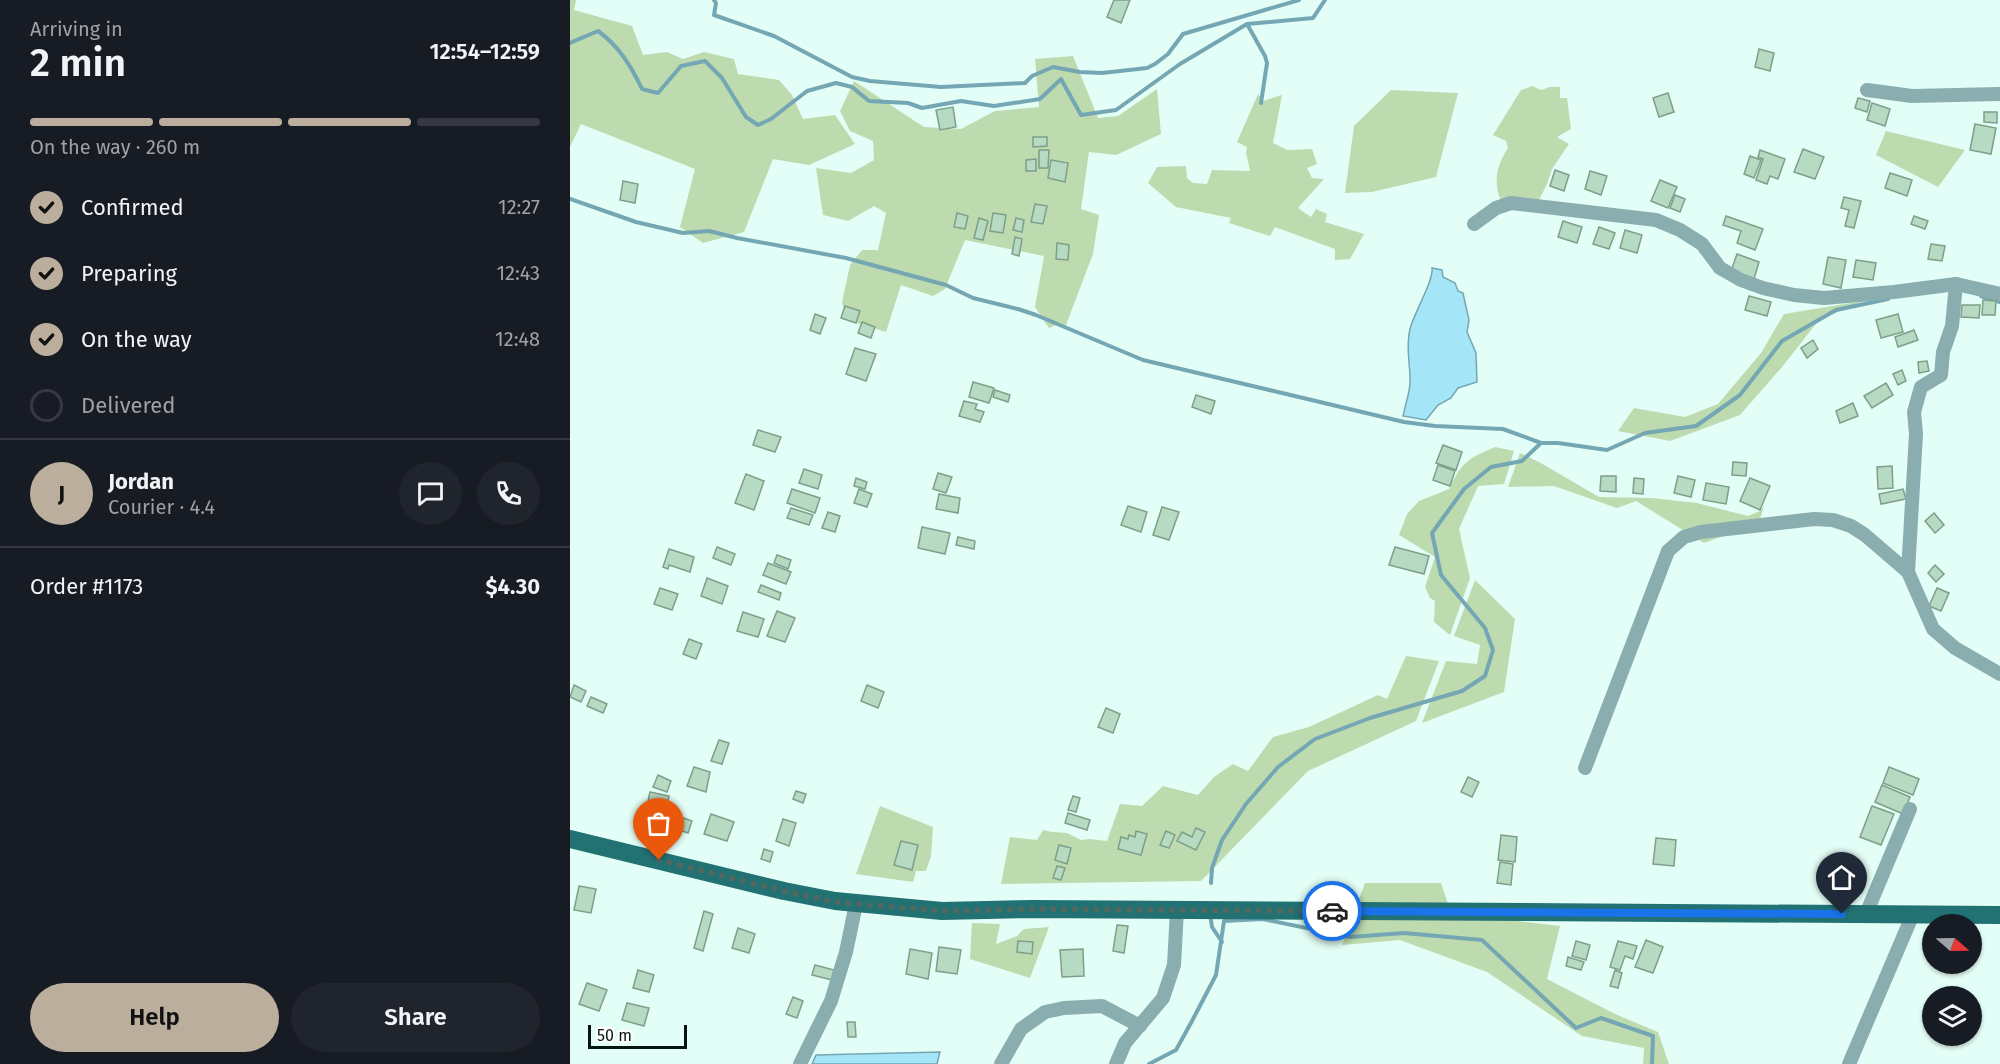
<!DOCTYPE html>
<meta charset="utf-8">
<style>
body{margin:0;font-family:"Fira Sans",sans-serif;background:#20242c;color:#f1f3f6;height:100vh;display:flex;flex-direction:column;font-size:22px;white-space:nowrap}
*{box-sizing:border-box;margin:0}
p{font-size:20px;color:#9ea1a6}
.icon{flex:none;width:33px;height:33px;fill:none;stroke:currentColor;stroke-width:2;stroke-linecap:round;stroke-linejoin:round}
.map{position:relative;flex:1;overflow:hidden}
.panel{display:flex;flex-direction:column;background:#171b24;width:570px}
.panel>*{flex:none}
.needle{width:39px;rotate:110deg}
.controls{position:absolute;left:1352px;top:914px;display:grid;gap:12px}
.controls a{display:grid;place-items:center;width:60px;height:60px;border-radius:50%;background:#171b24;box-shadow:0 2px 4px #0004;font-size:30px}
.scale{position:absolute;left:18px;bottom:15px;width:99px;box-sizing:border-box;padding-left:6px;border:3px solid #051511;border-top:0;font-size:16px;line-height:21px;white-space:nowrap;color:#051511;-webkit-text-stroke:4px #fff;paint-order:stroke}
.pin{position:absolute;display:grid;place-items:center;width:51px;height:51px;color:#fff;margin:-62px -26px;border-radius:50% 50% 50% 0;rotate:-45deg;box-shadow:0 0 6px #0007}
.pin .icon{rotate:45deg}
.courier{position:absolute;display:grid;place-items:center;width:60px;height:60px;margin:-30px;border:4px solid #1a73e8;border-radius:50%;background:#fff;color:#222;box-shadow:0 2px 8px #0007}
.summary em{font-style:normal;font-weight:600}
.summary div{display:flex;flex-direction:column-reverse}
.summary{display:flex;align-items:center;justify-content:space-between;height:102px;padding:0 30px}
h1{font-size:39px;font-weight:600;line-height:45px}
.bar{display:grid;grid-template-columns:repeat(4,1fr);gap:9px 6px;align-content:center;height:72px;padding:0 30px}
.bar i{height:8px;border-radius:4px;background:#363941}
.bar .active{background:#bbae9c}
.bar p{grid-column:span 4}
.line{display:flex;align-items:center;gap:15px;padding:0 30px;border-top:2px solid #363941}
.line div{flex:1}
.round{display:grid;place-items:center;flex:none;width:63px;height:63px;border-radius:32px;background:#20242c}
ol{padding:0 30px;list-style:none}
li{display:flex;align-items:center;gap:18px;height:66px}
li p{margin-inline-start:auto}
li .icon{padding:6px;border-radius:50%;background:#bbae9c;color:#111;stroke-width:4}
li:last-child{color:#9ea1a6}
li i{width:33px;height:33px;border:3px solid #363941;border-radius:50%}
.action{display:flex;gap:12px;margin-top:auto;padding:12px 30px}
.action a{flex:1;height:69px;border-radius:36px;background:#bbae9c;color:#111;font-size:24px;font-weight:600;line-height:69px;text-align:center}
.action a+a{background:#20242c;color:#f1f3f6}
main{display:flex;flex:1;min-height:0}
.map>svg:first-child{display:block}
.green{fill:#bedbaf}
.water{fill:#a4e5f8;stroke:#74a7b3;stroke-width:1.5}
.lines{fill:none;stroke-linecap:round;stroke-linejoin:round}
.stream{stroke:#74a7b3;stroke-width:4}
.building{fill:#b7dac2;stroke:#7e9f89;stroke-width:1.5}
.minor{stroke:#8aaeaf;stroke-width:14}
.major{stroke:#227173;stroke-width:18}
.done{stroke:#536761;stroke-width:6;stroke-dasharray:0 10.8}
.route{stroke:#1a73e8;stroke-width:8}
</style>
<main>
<section class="panel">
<div class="summary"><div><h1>2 min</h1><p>Arriving in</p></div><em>12:54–12:59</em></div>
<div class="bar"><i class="active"></i><i class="active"></i><i class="active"></i><i></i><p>On the way · 260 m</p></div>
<ol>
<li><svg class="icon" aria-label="check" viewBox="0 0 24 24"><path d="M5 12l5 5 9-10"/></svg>Confirmed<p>12:27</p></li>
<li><svg class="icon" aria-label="check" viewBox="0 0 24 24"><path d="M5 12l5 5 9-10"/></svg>Preparing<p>12:43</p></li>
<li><svg class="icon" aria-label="check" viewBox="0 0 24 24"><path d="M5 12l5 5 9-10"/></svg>On the way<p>12:48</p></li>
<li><i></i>Delivered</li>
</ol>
<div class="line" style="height:108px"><b class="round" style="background:#bbae9c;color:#111">J</b><div><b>Jordan</b><p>Courier · 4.4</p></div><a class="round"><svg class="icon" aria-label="chat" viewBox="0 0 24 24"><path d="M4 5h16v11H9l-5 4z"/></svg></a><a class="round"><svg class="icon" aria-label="phone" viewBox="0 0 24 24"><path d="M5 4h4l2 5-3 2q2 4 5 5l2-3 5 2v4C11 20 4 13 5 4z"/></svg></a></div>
<div class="line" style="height:78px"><div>Order #1173</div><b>$4.30</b></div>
<div class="action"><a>Help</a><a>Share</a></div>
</section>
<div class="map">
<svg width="1430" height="1064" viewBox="0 0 1430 1064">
<rect width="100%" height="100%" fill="#e3fef6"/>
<g class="green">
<polygon points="0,0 6,0 4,10 62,26 73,55 97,52 113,59 134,52 164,59 168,74 209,80 222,95 233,119 265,115 285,144 239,165 203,159 174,232 133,243 110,227 125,169 11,124 0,147"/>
<polygon points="503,56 528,118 548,116 587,89 591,134 546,155 519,152 511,209 529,215 523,254 496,325 486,325 479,328 465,307 474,256 395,240 375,289 363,296 331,285 316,332 277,320 272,302 280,265 292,250 308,250 316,213 304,206 278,221 253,215 246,168 281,173 304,160 303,141 280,131 270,111 284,81 354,127 391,129 425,111 469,107 465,59"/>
<path d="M962 86 971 90 980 87H990V98H997L1001 129 987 137 999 144 982 169 977 184 967 204 935 208C922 188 925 167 938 148L936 141 923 135 951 90Z"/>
<polygon points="821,90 888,93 866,177 802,192 775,193 784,126"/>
<polygon points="688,94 693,101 712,95 703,143 717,150 742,149 747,164 737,168 742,178 754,179 728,208 741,217 746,209 757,214 755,222 794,234 780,259 765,260 765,249 705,227 700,236 659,223 661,218 606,207 578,183 587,167 616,166 617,178 623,183 637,184 642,170 680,171 676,152 677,147 667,142"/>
<polygon points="1316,131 1395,150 1368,187 1306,155"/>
<polygon points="1293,301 1249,320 1212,367 1170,415 1100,441 1048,431 1064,408 1115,417 1148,404 1191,353 1214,314"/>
<path d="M925 447 944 451 934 484 908 486 889 529 900 578 880 635 864 622 865 601 860 598 855 587 865 557 829 535 837 514 849 501 879 489C892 462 897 459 925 447Z"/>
<polygon points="950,453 969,462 1029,497 1082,498 1127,503 1178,516 1190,511 1194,506 1189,523 1134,543 1066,501 1047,508 984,486 938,487"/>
<polygon points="905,580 945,619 934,692 852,723 876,661 907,664 910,645 884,636"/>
<polygon points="836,656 869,661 846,721 738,771 631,881 431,884 440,837 467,840 473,830 482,832 497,833 511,840 520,839 537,841 550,804 572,806 593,786 628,795 644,777 663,764 678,771 703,737 739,727 808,695 817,699"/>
<polygon points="310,806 363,827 361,856 356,871 346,871 343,882 286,874"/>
<polygon points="795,883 871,883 881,913 990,926 977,979 1045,1014 1088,1032 1099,1064 1073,1064 1074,1048 1012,1036 917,972 830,940 772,945"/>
<polygon points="402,923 430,924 426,944 447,936 454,929 479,927 460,978 400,959"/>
</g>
<g class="water">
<path d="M862 268 872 270 873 277 885 283 888 291 893 293 899 320 897 332 906 353 907 382 888 388 881 398 868 405 856 420 833 416C835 406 839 395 840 384 841 366 835 348 840 329 844 313 864 280 862 268Z"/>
<polygon points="370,1052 367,1064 242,1064 246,1055"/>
</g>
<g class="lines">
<g class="stream">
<polyline points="144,0 146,3 144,15 204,36 282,77 300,81 371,87 455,83 462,76 483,67 510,72 532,73 577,68 585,64 598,54 613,34 729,0"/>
<polyline points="677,24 695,56 697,63 691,103"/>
<path d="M0 43 28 31C49 46 61 66 72 89L88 93 111 66 135 61 152 78 176 117 188 125 201 119 237 91 266 83 282 87 299 101 338 103 352 108 391 101 424 106 470 99 491 79 511 115 546 110 610 64 677 24 743 18 755 0"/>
<polyline points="0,199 66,222 113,233 139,231 167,238 276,258 376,285 403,298 448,309 466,315 573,360 834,422 865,426 933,429 971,443"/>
<polyline points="1411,296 1430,302"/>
<polyline points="641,883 642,868 652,840 676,804 708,767 745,739 800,718 892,691 915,676 923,650 915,628 871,575 862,533 894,489 921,467 952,461 971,443 988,443 1037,450 1075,433 1126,426 1170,395 1212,341 1266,310 1318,299"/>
<polyline points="640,914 642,927 652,942"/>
<polyline points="579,1064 606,1050 622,1021 646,975 654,921 693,919 780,937 834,933 912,940 1006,1028 1031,1018 1083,1036 1082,1064"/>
</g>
</g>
<g class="building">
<polygon points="544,0 560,0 551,23 537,17"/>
<polygon points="1189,49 1204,53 1200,71 1185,67"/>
<polygon points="1098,93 1104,112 1089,117 1083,98"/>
<polygon points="1288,98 1300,101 1297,112 1285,108"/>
<polygon points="1302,103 1320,109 1315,126 1297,120"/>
<polygon points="383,107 386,127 370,130 366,110"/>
<polygon points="1414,112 1427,112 1427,123 1414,122"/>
<polygon points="1405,124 1426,128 1421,154 1400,150"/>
<polygon points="463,137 477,137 477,146 463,147"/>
<polygon points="1233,149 1254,157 1245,179 1224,172"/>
<polygon points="469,150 479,150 478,168 469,168"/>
<polygon points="1190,150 1215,159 1208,179 1200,176 1197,184 1186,180 1193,159 1188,157"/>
<polygon points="1180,156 1191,160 1184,178 1174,174"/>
<polygon points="466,159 466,171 456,171 456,160"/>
<polygon points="481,160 498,163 495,182 478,178"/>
<polygon points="985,170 999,175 994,191 980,186"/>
<polygon points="1020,171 1037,176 1031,195 1015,189"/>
<polygon points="1320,173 1342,180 1337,196 1315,188"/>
<polygon points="1090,180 1107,187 1098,208 1081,201"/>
<polygon points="53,181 68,184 65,203 50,200"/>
<polygon points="1105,195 1115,199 1110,212 1100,208"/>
<polygon points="1274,197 1291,201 1284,228 1275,226 1279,210 1271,208"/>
<polygon points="465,204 477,206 473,224 461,222"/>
<polygon points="387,213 398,216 395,229 384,227"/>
<polygon points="423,213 436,215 433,233 420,231"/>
<polygon points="1156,216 1193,229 1185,250 1167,243 1171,231 1153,225"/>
<polygon points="1344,216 1358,221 1355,229 1341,224"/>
<polygon points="409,218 418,221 413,240 404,238"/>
<polygon points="446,218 454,220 452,232 443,230"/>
<polygon points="993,221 1012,227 1007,243 988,237"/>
<polygon points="1029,227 1045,233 1039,249 1023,244"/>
<polygon points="1055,230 1072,235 1067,253 1050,248"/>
<polygon points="445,237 452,239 449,256 442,254"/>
<polygon points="487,243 499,245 498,260 486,259"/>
<polygon points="1361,244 1375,246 1372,261 1358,259"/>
<polygon points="1167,254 1189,262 1184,279 1161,271"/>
<polygon points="1258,257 1276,260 1271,288 1253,284"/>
<polygon points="1286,260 1306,263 1303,280 1283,277"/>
<polygon points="1179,296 1201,302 1197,316 1175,310"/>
<polygon points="1413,300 1426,301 1425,315 1412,315"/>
<polygon points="1392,305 1410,305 1409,318 1391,317"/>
<polygon points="275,306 290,311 286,323 271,318"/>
<polygon points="245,314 256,318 250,334 240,330"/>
<polygon points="1328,314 1333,332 1311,338 1306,320"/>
<polygon points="292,322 305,327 301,338 288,333"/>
<polygon points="1344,330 1348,340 1328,347 1325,337"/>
<polygon points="1243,340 1248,349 1237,358 1231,348"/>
<polygon points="285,348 306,354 296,381 276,374"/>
<polygon points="1357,361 1359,371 1349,373 1348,362"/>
<polygon points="1332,370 1336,381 1328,385 1323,374"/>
<polygon points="403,382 424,388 419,403 399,397"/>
<polygon points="1316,383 1323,395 1302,408 1294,396"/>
<polygon points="425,390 440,395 438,402 423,397"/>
<polygon points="626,395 645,401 641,414 622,407"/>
<polygon points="394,401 407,404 405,409 414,412 410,422 389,416"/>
<polygon points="1283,403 1288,416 1270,423 1266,411"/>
<polygon points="188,430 211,437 205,452 183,445"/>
<polygon points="873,445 892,452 886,470 866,463"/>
<polygon points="1163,462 1177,463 1176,476 1162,475"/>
<polygon points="868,465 885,471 880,486 863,480"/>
<polygon points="1322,466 1323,488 1308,489 1307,467"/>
<polygon points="234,469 252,475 248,489 229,483"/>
<polygon points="368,473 382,477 376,493 363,489"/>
<polygon points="176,474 194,481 184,510 165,503"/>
<polygon points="1031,476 1046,476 1046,492 1030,491"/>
<polygon points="1108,476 1125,480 1121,497 1104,493"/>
<polygon points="286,478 297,482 295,489 284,486"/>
<polygon points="1064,478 1074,479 1073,494 1063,493"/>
<polygon points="1180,478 1200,486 1190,510 1170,501"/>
<polygon points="1136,483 1159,487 1156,504 1133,500"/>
<polygon points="222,489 250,498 245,513 217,503"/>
<polygon points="289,489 302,494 297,507 284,503"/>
<polygon points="1333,489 1336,499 1311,504 1309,494"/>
<polygon points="369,494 390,498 388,513 366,509"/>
<polygon points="558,506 577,512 571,532 551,525"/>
<polygon points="592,507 609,512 599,540 583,535"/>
<polygon points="221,508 243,515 239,525 217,518"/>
<polygon points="258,512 270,516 265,532 252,528"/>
<polygon points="1364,513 1374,525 1365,533 1355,521"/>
<polygon points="352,527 380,533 375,554 348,548"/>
<polygon points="388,537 405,541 404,549 386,545"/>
<polygon points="147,547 165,554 161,565 143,558"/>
<polygon points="825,547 859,556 854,574 819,565"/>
<polygon points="99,549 124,557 120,572 99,565 98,569 93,567"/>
<polygon points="207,555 221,560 218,569 204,563"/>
<polygon points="198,563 221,572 216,584 193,575"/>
<polygon points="1365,565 1374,574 1366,582 1358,573"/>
<polygon points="137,578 158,586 152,604 131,596"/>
<polygon points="191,585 211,593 209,600 188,592"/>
<polygon points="90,588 108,594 102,610 84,604"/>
<polygon points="1367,588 1379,593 1371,611 1359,606"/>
<polygon points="207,611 225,618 215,642 197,636"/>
<polygon points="173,612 194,619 188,637 167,631"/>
<polygon points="119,639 132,644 126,659 113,654"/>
<polygon points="4,685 16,691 11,702 0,697"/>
<polygon points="297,685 314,692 308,708 291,701"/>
<polygon points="21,697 37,704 33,713 17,706"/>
<polygon points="536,708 550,714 543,733 528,727"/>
<polygon points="149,740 159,743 152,764 141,761"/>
<polygon points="124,767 140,772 136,792 117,786"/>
<polygon points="1319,767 1349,779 1343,795 1313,783"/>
<polygon points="88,775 101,781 97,792 83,787"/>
<polygon points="898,777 909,782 902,797 891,792"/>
<polygon points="1312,785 1340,797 1333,814 1305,802"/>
<polygon points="226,791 236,794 233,803 223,799"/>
<polygon points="80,792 99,796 94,820 75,815"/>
<polygon points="503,796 510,798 506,812 498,810"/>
<polygon points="1302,806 1324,814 1311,845 1290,837"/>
<polygon points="498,813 520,820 517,830 495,823"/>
<polygon points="141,814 164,822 157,841 134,834"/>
<polygon points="105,815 122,821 118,833 101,827"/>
<polygon points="213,819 226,823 219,846 206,841"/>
<polygon points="626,828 635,832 626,850 607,841 612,832 622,837"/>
<polygon points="566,831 577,834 571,855 548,849 551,837 558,839 559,835 565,837"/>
<polygon points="596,831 605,835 599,848 590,845"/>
<polygon points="931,835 947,837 945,862 928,860"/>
<polygon points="1086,838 1106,840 1104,866 1083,864"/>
<polygon points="331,841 348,845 342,870 324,865"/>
<polygon points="489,845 501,848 497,864 485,860"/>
<polygon points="194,849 203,852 200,862 191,859"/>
<polygon points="930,862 943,864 941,885 927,883"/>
<polygon points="487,866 495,868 491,880 483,878"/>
<polygon points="9,886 26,889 21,913 4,910"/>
<polygon points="134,911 143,914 133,951 124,948"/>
<polygon points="547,925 558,926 554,953 543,951"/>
<polygon points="168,928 185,934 179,953 162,948"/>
<polygon points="1076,940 1093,947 1083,973 1065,967"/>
<polygon points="448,941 463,942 462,954 447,952"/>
<polygon points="1006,941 1020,945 1016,960 1002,956"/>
<polygon points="1048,941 1067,946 1063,959 1055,956 1050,970 1040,967"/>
<polygon points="369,947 391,950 387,974 366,971"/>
<polygon points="340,949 362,953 358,979 336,974"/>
<polygon points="513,949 514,976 492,977 490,950"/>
<polygon points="998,957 1014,962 1011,970 996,966"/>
<polygon points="245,965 264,970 262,980 242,975"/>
<polygon points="68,970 84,975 79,992 63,988"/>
<polygon points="1045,970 1052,973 1048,988 1040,986"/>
<polygon points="17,983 37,990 29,1011 9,1004"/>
<polygon points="223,997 233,1001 227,1018 216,1014"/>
<polygon points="57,1003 79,1008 74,1026 52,1020"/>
<polygon points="277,1022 285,1022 286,1037 278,1037"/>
</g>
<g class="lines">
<g class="minor">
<polyline points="1297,90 1342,96 1430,94"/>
<polyline points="904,224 926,208 941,203 1086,220 1110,230 1132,244 1150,268 1171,280 1193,288 1224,295 1254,298 1324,292 1386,284 1430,294"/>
<polyline points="1386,284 1382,326 1373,352 1371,375 1351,387 1344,412 1346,434 1338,572 1363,629 1385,648 1430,674"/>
<polyline points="1015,768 1098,551 1114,537 1131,532 1244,519 1263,520 1281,526 1295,535 1338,572"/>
<polyline points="1296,914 1340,809"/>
<polyline points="230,1064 261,1001 276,952 286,904"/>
<polyline points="431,1064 451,1029 475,1012 494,1008 532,1006 570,1026"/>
<polyline points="546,1064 555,1043 593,998 604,965 607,910"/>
<polyline points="1279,1064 1343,914"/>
</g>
<polyline class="major" points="0,839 214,891 265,901 372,911 462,909 1430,915"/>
</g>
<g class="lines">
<polyline class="done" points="89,860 214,891 265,902 372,911 462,909 762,911"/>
<polyline class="route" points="762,911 1272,914"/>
</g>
</svg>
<div class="controls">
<a><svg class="needle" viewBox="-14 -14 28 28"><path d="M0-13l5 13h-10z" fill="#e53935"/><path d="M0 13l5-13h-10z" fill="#9ea1a6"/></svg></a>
<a><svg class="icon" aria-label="layers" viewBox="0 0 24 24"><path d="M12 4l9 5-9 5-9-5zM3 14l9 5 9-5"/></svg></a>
</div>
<div class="scale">50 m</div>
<div class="pin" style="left:89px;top:860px;background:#ea580c"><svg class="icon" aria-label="bag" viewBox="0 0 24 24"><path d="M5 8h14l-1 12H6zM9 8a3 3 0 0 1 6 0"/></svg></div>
<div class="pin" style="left:1272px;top:914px;background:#1f2937"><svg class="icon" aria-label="home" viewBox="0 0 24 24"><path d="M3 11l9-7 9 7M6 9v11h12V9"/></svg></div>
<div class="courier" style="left:762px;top:911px"><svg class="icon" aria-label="car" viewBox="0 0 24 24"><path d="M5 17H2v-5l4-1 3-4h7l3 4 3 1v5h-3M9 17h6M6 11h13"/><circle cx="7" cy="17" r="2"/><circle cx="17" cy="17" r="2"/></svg></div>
</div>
</main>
